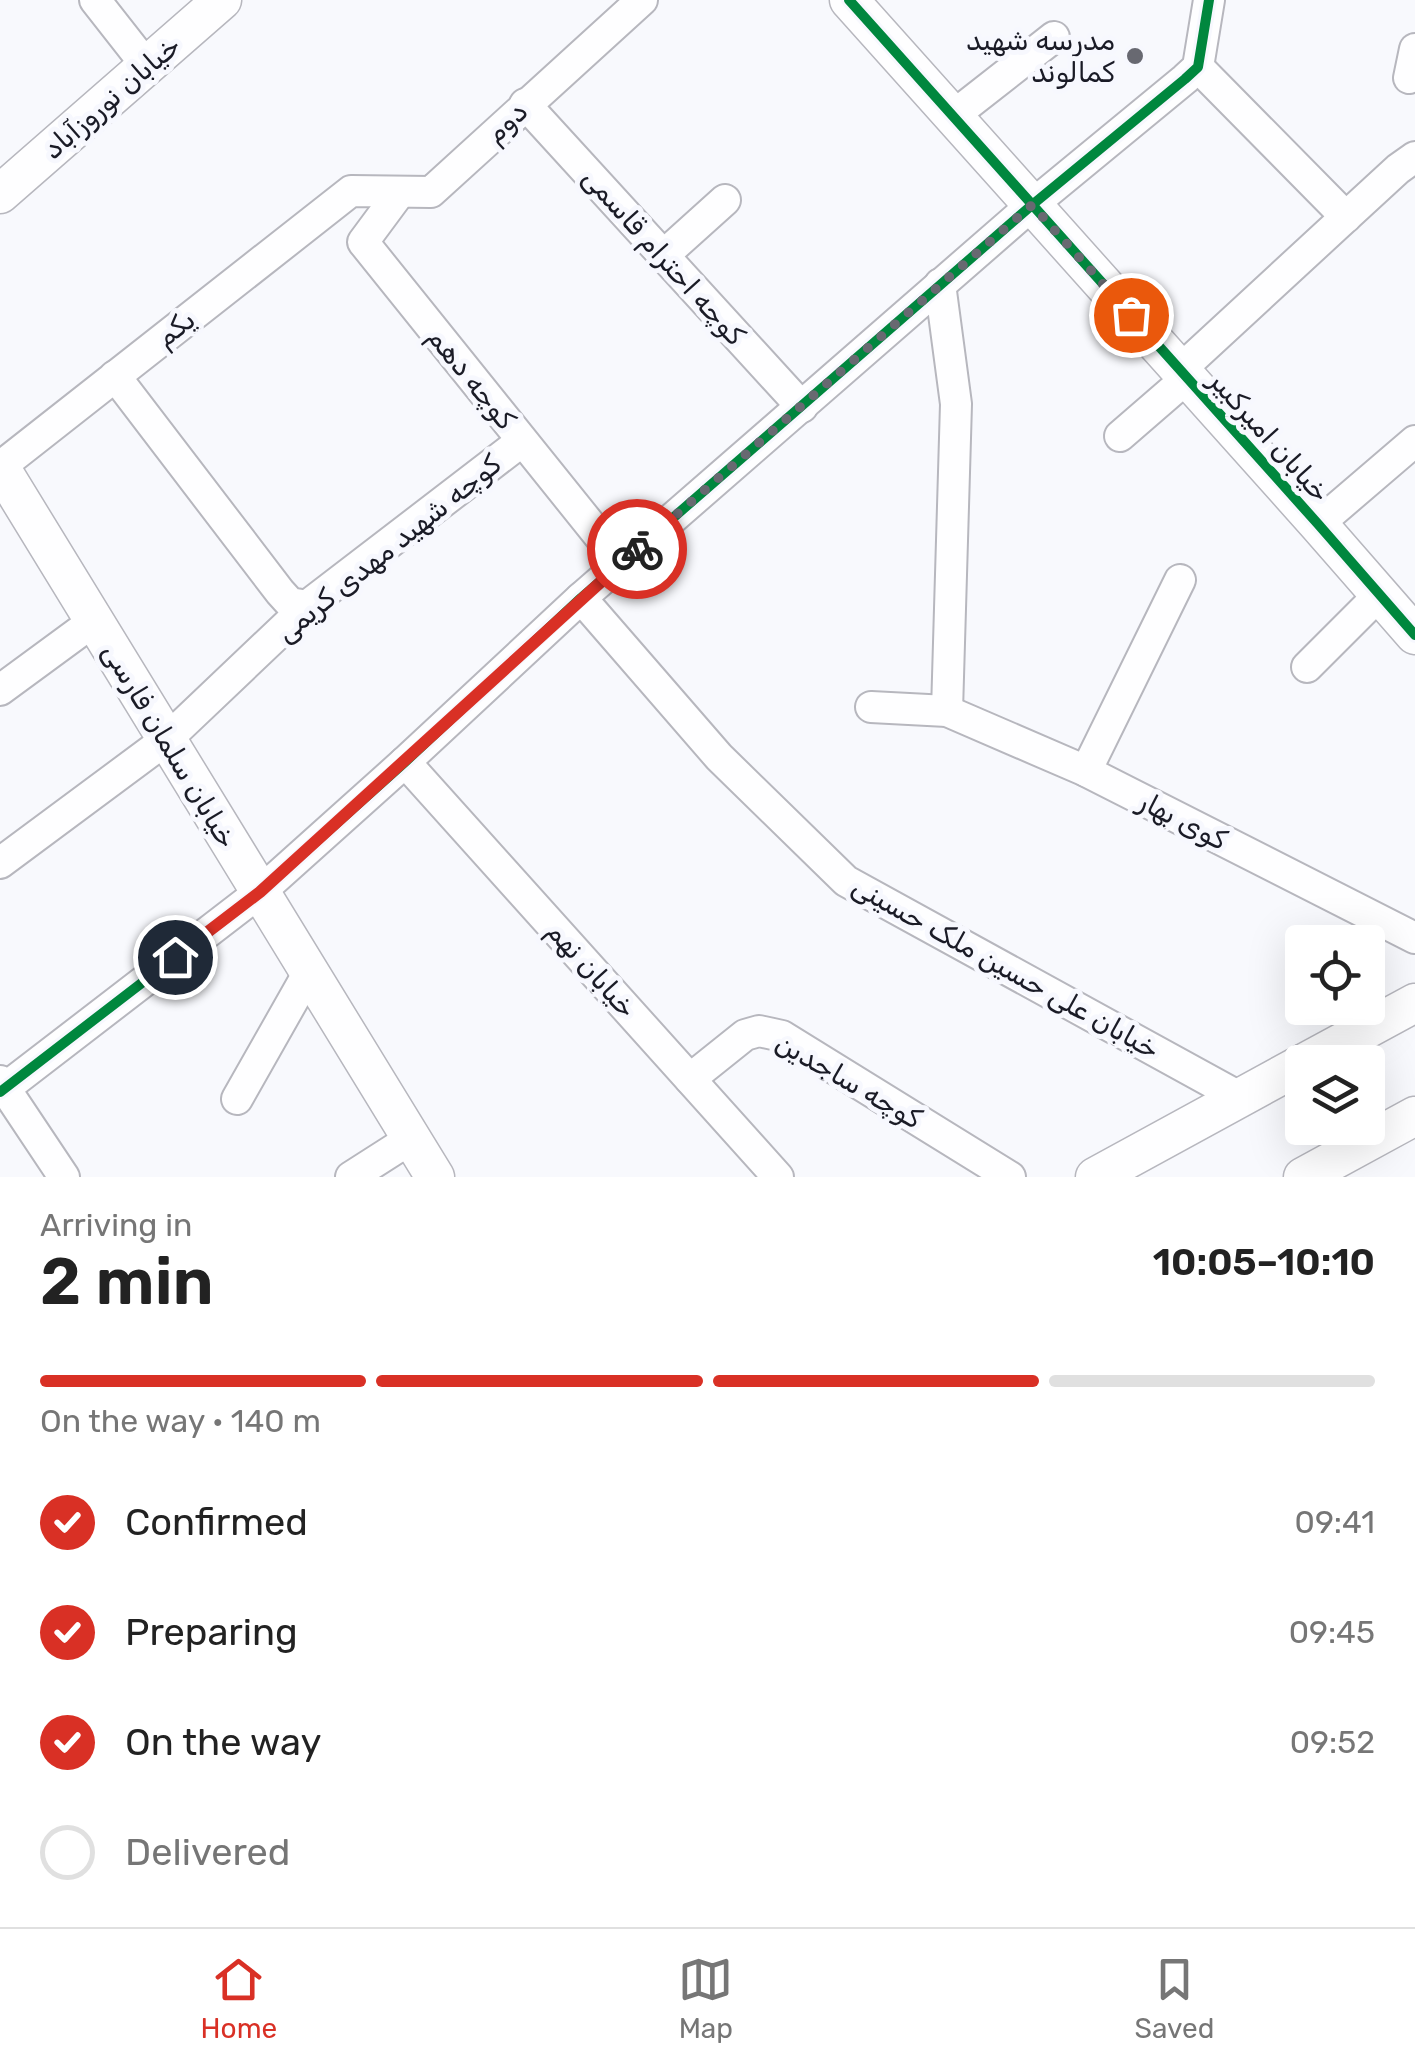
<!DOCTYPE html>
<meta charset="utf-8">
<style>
body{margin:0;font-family:Rubik,"Noto Naskh Arabic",sans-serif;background:#f2f2f2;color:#222;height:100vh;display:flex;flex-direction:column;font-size:38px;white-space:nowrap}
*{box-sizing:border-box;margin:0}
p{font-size:32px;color:#767676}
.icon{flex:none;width:55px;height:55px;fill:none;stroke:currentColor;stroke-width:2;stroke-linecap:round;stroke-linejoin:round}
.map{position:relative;height:1177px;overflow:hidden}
.drawer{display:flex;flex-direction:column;background:#fff;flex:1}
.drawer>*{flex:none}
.tools{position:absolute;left:1285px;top:925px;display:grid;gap:20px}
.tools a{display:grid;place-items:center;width:100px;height:100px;border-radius:10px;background:#fff;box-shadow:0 10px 40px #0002;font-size:50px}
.pin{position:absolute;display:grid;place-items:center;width:85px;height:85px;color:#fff;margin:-42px;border:5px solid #fff;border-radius:50%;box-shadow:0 2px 10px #0007}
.courier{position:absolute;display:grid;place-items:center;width:100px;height:100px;margin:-50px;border:8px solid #d93025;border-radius:50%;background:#fff;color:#222;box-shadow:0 2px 12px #0007}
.summary em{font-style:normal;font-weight:600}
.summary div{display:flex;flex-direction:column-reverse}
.summary{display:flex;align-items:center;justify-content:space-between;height:170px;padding:0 40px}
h1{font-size:65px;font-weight:600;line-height:75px}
.bar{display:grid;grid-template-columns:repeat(4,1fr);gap:15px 10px;align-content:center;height:120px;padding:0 40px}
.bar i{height:12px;border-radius:8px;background:#e0e0e0}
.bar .on{background:#d93025}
.bar p{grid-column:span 4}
ol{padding:0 40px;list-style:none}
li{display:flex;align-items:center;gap:30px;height:110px}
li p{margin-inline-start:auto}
li .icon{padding:10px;border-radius:50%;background:#d93025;color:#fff;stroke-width:4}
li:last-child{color:#767676}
li i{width:55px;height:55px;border:5px solid #e0e0e0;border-radius:50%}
.menu{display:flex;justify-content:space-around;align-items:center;height:140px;border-top:2px solid #e0e0e0;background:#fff;font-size:28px;color:#767676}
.menu a{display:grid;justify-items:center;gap:5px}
.menu .on{color:#d93025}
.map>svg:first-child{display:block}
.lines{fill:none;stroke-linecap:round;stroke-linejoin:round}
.minor-casing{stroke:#b7b7be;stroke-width:34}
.tertiary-casing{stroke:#b7b7be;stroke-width:41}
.minor{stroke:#fefeff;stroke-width:30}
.tertiary{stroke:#fefeff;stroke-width:38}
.cycleway-casing{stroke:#f7f8fe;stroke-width:16}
.cycleway{stroke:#00873e;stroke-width:10}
.done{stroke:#686971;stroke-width:10;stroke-dasharray:0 18}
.route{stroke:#d93025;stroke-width:12}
.poi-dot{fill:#686971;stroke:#f7f8fe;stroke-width:4}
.labels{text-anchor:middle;stroke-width:10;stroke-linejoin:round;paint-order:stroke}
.poi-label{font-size:28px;fill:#1a1b26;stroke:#f7f8fe;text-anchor:end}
.street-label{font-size:28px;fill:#1a1b26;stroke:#f7f8fe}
</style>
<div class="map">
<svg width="1415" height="1177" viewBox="0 0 1415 1177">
<rect width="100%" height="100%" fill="#f8f9fd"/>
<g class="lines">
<g class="minor-casing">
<g id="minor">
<polyline points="95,0 146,65"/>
<polyline points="1198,67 1346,217"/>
<polyline points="1409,78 1415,49"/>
<polyline points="525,104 802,407"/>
<polyline points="953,116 1054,37"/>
<polyline points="400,192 363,242 621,563"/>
<polyline points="664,255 725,200"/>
<polyline points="940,284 956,404 947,711"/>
<polyline points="1180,370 1336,226 1398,169 1415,157"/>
<polyline points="115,376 280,592 290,603 307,606"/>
<polyline points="1120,436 1187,378"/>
<polyline points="0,467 351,191 431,192 642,0"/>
<polyline points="1318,524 1415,441"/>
<polyline points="581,598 719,757 846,881 1241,1098"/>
<polyline points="1307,667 1379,595"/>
<polyline points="0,690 94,621"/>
<polyline points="871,707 947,711 1086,771 1415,938"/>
<polyline points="405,762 778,1177"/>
<polyline points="1086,771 1180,580"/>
<polyline points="0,863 167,739 307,606 522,441"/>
<polyline points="690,1079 745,1035 759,1031 782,1036 1010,1177"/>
<polyline points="0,1081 64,1177"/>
<polyline points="0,1092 260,892 405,762 581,598 1032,205 1185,79 1198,67 1209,0"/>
<polyline points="237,1099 309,972"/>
<polyline points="351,1177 412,1138"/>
</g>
</g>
<g class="tertiary-casing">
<g id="tertiary">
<polyline points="849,0 1318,524 1415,635"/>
<polyline points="0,194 222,0"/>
<polyline points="0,467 435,1177"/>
<polyline points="1306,1062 1415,1003"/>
<polyline points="1095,1177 1302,1064"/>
<polyline points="1303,1177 1415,1116"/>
</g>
</g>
<use href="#minor" class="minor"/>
<use href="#tertiary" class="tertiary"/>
<g class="cycleway-casing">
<g id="cycleway">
<polyline points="849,0 1318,524 1415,635"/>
<polyline points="0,1092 260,892 405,762 581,598 1032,205 1185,79 1198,67 1209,0"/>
</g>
</g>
<use href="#cycleway" class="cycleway"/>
</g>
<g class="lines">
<polyline class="done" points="637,549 1032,205 1131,315"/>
<polyline class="route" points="175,957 260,892 637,549"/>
</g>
<circle class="poi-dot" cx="1135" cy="56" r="10"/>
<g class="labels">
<g class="poi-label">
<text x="1115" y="50">مدرسه شهید<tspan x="1115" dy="32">کمالوند</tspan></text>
</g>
<g class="street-label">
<text transform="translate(111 97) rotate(-41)" y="10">خیابان نوروزآباد</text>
<text transform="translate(506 122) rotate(-43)" y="10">دوم</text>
<text transform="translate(664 256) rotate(48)" y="10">کوچه احترام قاسمی</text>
<text transform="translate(175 328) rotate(-38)" y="10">یکم</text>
<text transform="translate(472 378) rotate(51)" y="10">کوچه دهم</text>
<text transform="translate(1270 436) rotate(48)" y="10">خیابان امیرکبیر</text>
<text transform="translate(388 548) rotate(-39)" y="10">کوچه شهید مهدی کریمی</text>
<text transform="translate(170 745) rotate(59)" y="10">خیابان سلمان فارسی</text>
<text transform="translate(1183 820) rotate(27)" y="10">کوی بهار</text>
<text transform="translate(1006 967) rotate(29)" y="10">خیابان علی حسین ملک حسینی</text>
<text transform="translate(592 969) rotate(48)" y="10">خیابان نهم</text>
<text transform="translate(849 1080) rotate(30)" y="10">کوچه ساجدین</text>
</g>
</g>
</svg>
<div class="tools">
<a><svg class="icon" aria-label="locate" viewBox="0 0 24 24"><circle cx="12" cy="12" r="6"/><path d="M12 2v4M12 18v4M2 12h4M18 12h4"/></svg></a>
<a><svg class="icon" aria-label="layers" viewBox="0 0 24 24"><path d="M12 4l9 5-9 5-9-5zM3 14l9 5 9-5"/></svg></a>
</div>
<div class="pin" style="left:1131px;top:315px;background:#ea580c"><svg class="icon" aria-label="bag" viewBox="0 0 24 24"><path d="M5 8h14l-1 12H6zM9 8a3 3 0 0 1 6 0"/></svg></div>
<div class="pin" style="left:175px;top:957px;background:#1f2937"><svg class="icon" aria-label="home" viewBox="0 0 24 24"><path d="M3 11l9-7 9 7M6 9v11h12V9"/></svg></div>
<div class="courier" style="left:637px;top:549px"><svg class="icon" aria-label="bike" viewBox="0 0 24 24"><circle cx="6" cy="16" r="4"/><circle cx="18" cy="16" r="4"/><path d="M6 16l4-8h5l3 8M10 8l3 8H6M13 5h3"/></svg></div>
</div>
<section class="drawer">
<div class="summary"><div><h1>2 min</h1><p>Arriving in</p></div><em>10:05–10:10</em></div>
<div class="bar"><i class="on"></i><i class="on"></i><i class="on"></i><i></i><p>On the way · 140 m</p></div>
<ol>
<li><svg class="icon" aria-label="check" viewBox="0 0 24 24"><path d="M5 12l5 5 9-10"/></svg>Confirmed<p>09:41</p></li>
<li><svg class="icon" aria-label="check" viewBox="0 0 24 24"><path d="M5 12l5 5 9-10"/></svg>Preparing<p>09:45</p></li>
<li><svg class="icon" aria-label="check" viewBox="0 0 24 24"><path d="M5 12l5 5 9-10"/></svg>On the way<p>09:52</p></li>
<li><i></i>Delivered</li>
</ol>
</section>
<nav class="menu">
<a class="on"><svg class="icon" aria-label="home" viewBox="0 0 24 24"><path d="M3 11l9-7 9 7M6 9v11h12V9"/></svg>Home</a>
<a><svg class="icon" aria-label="map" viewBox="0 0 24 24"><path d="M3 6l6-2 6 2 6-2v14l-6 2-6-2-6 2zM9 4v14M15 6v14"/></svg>Map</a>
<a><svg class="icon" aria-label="saved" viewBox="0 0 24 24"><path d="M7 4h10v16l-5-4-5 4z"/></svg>Saved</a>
</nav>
